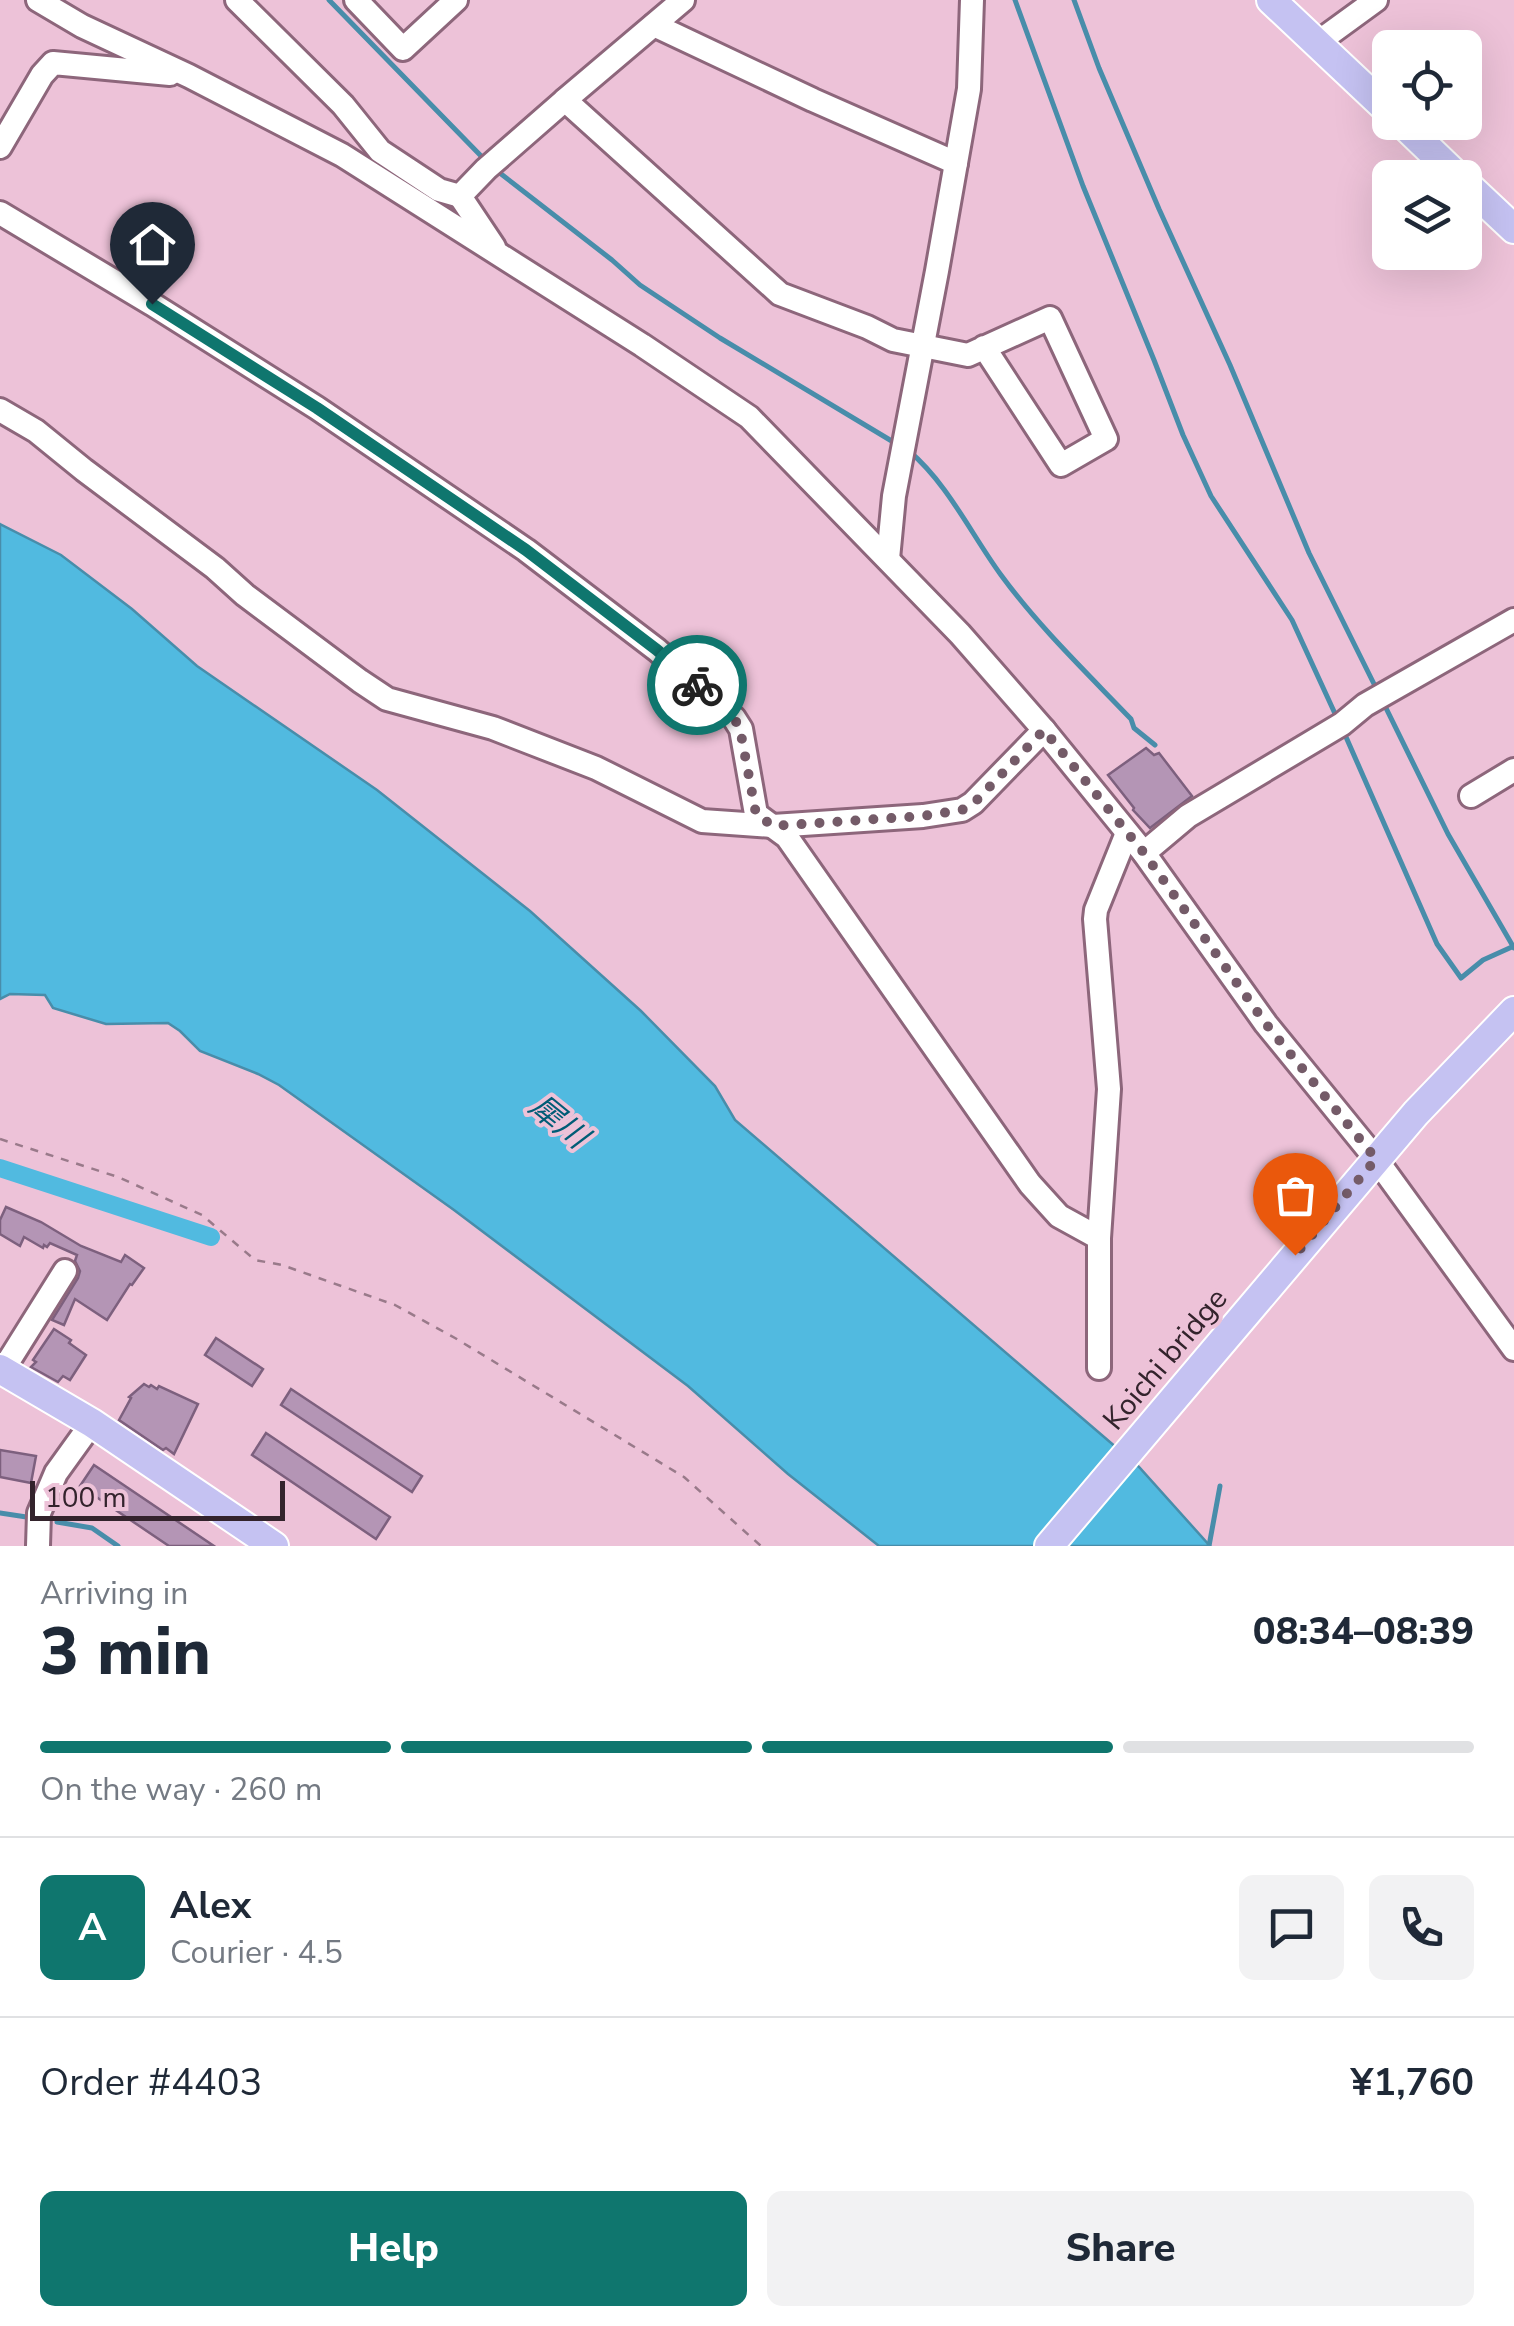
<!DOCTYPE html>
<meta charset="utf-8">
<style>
body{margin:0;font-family:"Nunito Sans","Noto Sans JP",sans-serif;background:#f2f2f3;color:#1f2937;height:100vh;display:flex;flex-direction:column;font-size:38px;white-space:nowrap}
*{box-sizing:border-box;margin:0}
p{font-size:32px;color:#747a83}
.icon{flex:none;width:55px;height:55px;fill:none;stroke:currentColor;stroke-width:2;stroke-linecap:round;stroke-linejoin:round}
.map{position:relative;height:1546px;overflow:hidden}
.sheet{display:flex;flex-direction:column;background:#fff;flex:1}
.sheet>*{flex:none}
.fabs{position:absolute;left:1372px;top:30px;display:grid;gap:20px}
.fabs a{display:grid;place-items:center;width:110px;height:110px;border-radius:15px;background:#fff;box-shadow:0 10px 40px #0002;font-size:50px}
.scale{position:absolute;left:30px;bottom:25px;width:255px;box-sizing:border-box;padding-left:10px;border:5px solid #33232c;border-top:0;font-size:28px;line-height:35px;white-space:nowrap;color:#33232c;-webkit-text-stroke:8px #edc2d8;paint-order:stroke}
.pin{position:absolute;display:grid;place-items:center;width:85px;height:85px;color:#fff;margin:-102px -42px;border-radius:50% 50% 50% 0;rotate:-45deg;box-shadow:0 0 10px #0007}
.pin .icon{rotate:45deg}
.courier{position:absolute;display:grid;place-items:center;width:100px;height:100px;margin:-50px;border:8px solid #0f766e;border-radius:50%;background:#fff;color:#222;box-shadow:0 2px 12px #0007}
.head em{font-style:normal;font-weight:800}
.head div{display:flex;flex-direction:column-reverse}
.head{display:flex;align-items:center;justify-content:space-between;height:170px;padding:0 40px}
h1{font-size:65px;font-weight:800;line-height:75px}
.bar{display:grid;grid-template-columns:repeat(4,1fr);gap:15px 10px;align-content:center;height:120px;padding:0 40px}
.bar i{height:12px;border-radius:8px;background:#e0e1e3}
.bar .current{background:#0f766e}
.bar p{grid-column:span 4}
.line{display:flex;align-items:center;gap:25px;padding:0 40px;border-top:2px solid #e0e1e3}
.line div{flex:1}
.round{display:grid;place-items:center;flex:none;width:105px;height:105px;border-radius:15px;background:#f2f2f3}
.primary-button{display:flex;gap:20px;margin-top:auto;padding:20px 40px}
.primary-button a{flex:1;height:115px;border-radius:15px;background:#0f766e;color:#fff;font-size:40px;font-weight:800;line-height:115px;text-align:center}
.primary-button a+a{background:#f2f2f3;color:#1f2937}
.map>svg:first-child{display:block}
.water{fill:#51bae0;stroke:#488daa;stroke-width:2.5}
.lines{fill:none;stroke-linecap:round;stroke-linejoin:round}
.stream{stroke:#488daa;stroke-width:5}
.canal{stroke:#51bae0;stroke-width:18}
.building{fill:#b495b5;stroke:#7d607e;stroke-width:2.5}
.minor-casing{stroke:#8d667b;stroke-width:28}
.major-casing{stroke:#fff;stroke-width:32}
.path{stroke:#997a8a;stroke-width:2.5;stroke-dasharray:8 8;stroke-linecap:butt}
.minor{stroke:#fff;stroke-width:22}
.major{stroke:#c5c2f2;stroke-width:28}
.done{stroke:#745b68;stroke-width:10;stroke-dasharray:0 18}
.route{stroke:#0f766e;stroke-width:12}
.labels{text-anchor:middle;stroke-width:8;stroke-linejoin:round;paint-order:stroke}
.street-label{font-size:30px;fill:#33232c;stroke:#edc2d8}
.water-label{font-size:32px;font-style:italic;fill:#005c76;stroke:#edc2d8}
</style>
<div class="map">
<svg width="1514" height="1546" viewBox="0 0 1514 1546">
<rect width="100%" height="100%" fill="#edc2d8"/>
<polygon class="water" points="0,524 61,555 132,609 197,666 377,790 530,911 641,1011 715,1086 735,1120 1139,1467 1210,1546 879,1546 788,1474 688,1386 454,1210 279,1085 258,1074 200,1051 180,1031 168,1023 106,1024 53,1008 45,995 10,994 0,999"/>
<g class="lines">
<g class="stream">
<polyline points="329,0 484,159"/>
<polyline points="1015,0 1083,186 1154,360 1183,435 1211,496 1292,620 1337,718"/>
<polyline points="1074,0 1099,68 1159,209 1230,365 1309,553 1377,690"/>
<polyline points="496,170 612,260 640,285 720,338 895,443"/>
<path d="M909 451C948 484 971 534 1001 575 1039 627 1087 673 1131 719L1134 728 1155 745"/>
<polyline points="1384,704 1448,834 1514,948"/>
<polyline points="1346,737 1437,944 1461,978 1483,960 1514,946"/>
<polyline points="0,1513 33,1518"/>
<polyline points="57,1522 92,1528 118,1546"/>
<polyline points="1209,1546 1220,1486"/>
</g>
<polyline class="canal" points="0,1168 211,1237"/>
</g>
<g class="building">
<polygon points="1146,748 1154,755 1159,753 1192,796 1150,828 1133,810 1134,808 1108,775"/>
<polygon points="6,1207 41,1222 81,1246 121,1262 125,1255 144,1268 132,1285 130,1284 107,1320 75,1299 64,1325 52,1320 78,1278 80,1271 75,1261 77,1255 50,1243 47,1247 44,1245 43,1248 24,1237 20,1246 0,1234 0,1220"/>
<polygon points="54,1329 71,1340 69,1343 86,1355 70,1380 63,1376 58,1382 31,1367 36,1362 33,1360"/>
<polygon points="216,1338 263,1369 252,1386 205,1355"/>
<polygon points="144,1384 149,1387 151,1385 157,1389 159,1386 198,1404 174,1454 166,1448 163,1450 119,1420 131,1398 129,1397"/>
<polygon points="291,1389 422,1476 412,1492 281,1405"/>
<polygon points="266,1433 390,1517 376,1539 252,1455"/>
<polygon points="0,1450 36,1456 31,1483 0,1477"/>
<polygon points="94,1465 214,1546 169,1546 80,1486"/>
</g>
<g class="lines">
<g class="minor-casing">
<g id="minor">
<polyline points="38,0 82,26 189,76 342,155 642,345 749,417 960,634 1044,730 1144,853 1266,1024 1376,1159 1514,1349"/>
<polyline points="237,0 343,105 380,151 439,190 460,196 486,169 565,100 780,294 867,327 893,340 968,355 1050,318 1106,439 1061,465 984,347"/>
<polyline points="356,0 403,49 456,0"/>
<polyline points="654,25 813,100 956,163"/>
<polyline points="1317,43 1376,0"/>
<polyline points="565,100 683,0"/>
<polyline points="0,147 42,75 53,63 170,74"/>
<polyline points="460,196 494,247"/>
<polyline points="0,213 152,304 317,408 526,550 657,650 734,718 741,729 756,814 787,837 1030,1184 1059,1216 1099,1238"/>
<polyline points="0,410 36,431 84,470 215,568 245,595 360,681 387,699 493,728 596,768 702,821 773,826 923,816 962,810 973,803 1044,730"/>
<polyline points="888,559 894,496 937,271 969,89 972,0"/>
<polyline points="1471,796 1514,770"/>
<polyline points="1144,853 1188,816 1342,724 1365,705 1514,620"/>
<polyline points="1099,1368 1099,1238 1109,1089 1095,919 1096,910 1127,833"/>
<polyline points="3,1370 65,1271"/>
<polyline points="38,1546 39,1513 56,1473 92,1423"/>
</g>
</g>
<g class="major-casing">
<g id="major">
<polyline points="1271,0 1390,112"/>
<polyline points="1401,122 1459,178"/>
<polyline points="1465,183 1514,229"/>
<polyline points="0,1369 92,1423 274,1546"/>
<polyline points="1049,1546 1416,1113 1514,1011"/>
</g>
</g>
<polyline class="path" points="0,1139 118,1177 202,1215 255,1260 282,1265 395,1305 455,1338 684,1477 761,1546"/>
<use href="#minor" class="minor"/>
<use href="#major" class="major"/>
</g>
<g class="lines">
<polyline class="done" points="697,685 734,718 740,729 756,814 773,826 923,816 962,810 974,803 1044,730 1144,853 1266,1024 1376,1159 1295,1255"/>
<polyline class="route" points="152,304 317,408 526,550 657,650 697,685"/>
</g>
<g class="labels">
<g class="street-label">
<text transform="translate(1165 1359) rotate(-50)" y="10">Koichi bridge</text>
</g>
<g class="water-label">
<text transform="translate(559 1121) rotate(39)" y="11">犀川</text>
</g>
</g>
</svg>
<div class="fabs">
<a><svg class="icon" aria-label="locate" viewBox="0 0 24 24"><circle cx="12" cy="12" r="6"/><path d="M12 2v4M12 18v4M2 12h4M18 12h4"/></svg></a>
<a><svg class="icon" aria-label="layers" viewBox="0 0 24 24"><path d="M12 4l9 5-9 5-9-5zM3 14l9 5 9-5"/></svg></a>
</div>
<div class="scale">100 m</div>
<div class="pin" style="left:1295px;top:1255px;background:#ea580c"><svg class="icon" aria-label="bag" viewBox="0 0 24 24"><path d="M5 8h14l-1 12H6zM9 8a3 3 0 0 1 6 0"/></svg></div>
<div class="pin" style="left:152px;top:304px;background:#1f2937"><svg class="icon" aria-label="home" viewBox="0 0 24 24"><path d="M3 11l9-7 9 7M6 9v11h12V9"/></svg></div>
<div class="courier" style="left:697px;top:685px"><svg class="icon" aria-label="bike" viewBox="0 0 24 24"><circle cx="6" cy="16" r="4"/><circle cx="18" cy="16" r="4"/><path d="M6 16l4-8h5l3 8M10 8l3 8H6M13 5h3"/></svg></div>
</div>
<section class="sheet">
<div class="head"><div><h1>3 min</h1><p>Arriving in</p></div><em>08:34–08:39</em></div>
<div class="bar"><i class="current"></i><i class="current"></i><i class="current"></i><i></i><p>On the way · 260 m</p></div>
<div class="line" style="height:180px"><b class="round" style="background:#0f766e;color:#fff">A</b><div><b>Alex</b><p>Courier · 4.5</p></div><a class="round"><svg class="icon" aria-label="chat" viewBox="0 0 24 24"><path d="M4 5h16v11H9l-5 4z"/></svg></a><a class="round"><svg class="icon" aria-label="phone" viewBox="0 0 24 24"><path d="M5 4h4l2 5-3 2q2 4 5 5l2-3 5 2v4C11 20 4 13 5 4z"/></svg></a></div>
<div class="line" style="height:130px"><div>Order #4403</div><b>¥1,760</b></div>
<div class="primary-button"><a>Help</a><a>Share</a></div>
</section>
